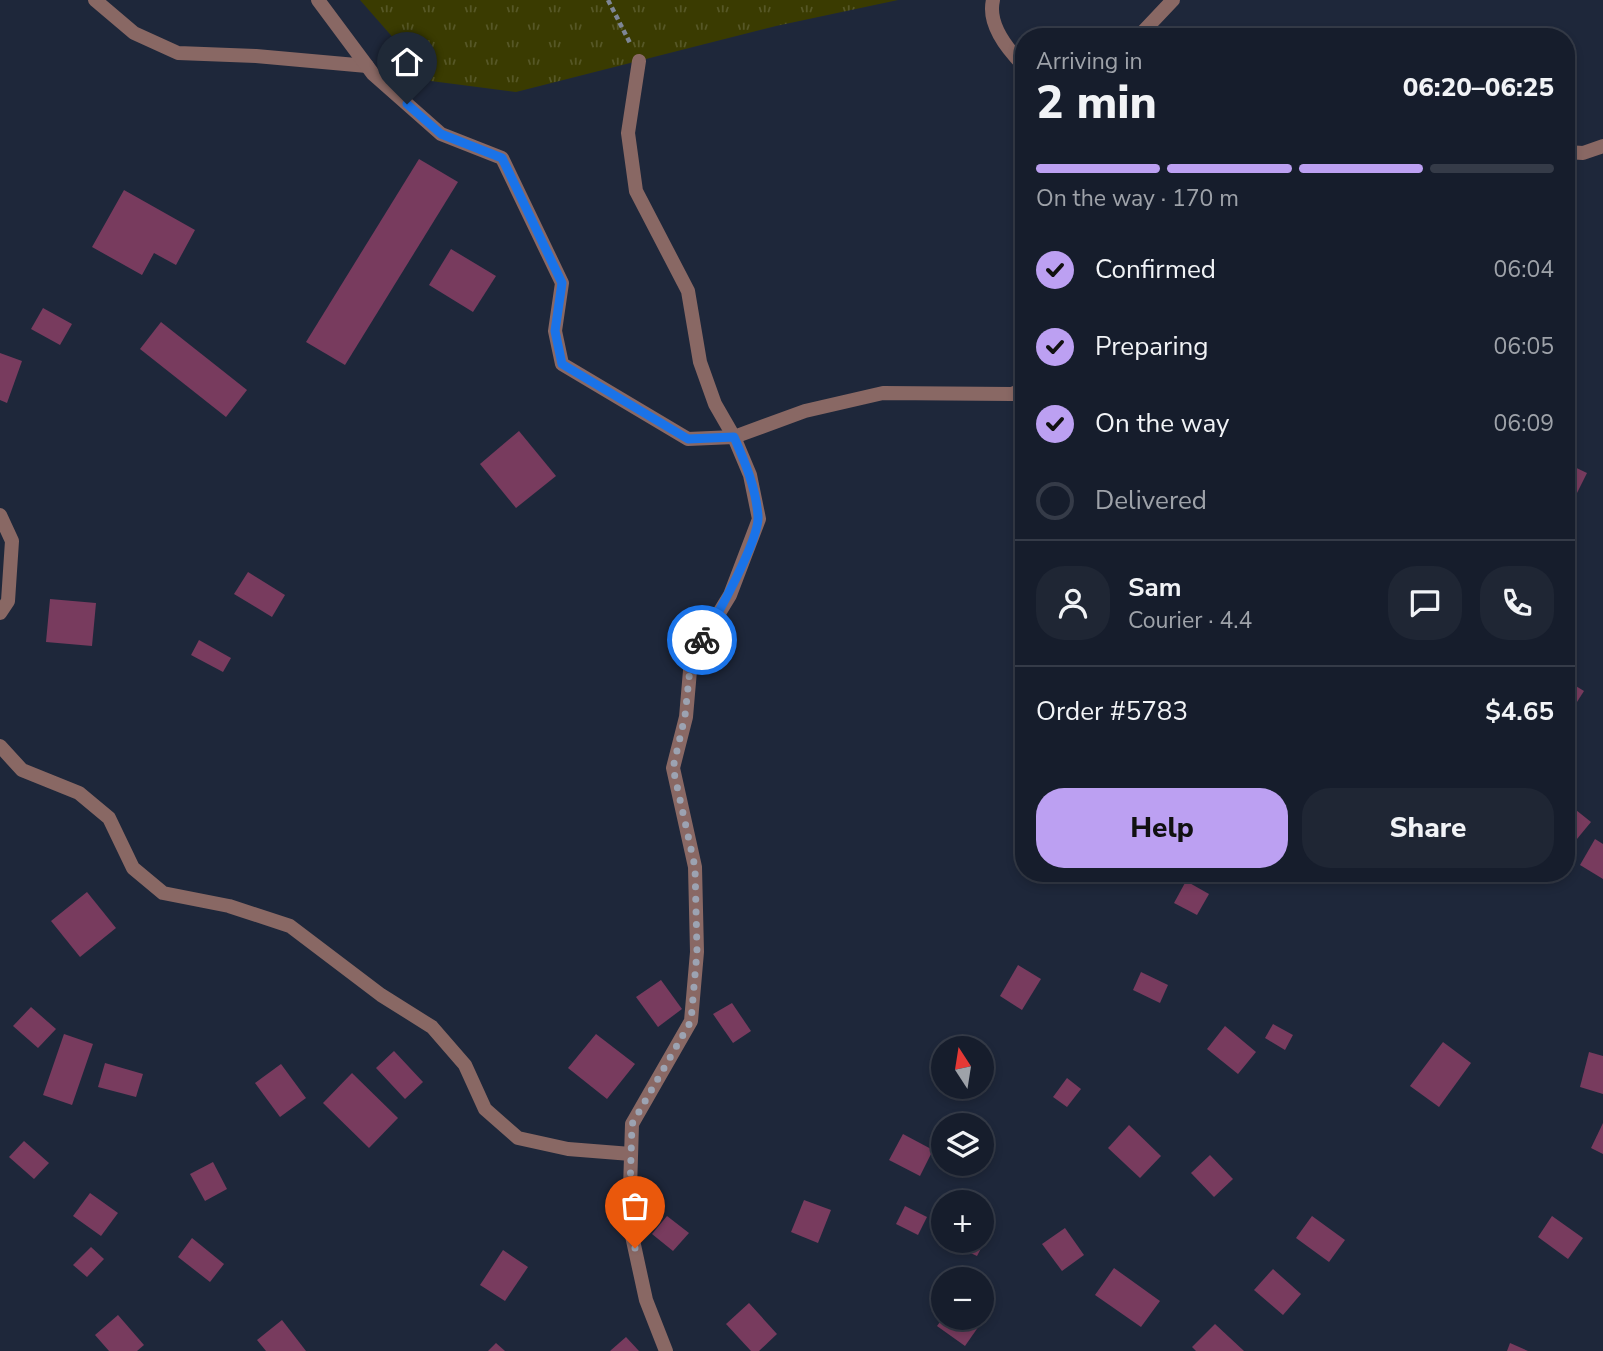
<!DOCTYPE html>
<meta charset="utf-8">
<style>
body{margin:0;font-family:"Nunito Sans",sans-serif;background:#1f2634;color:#f1f3f6;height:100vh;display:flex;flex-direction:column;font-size:26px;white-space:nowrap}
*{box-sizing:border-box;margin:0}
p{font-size:23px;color:#9ea2a9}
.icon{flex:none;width:38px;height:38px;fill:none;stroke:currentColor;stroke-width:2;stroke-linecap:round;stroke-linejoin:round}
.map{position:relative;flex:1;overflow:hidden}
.drawer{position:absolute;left:1015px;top:28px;width:560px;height:854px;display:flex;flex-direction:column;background:#161d2c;border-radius:28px;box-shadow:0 4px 10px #0003,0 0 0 2px #353b48}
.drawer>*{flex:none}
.needle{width:46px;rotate:348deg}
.buttons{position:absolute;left:931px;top:1036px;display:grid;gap:14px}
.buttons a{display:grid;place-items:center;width:63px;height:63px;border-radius:50%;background:#161d2c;box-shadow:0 4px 10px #0003,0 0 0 2px #353b48;font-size:35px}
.pin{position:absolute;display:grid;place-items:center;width:60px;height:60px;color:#fff;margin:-72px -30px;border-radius:50% 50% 50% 0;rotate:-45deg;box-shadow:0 0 7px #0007}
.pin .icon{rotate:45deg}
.courier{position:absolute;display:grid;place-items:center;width:70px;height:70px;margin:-35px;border:5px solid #1a73e8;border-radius:50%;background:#fff;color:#222;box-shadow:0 2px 9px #0007}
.overview em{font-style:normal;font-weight:800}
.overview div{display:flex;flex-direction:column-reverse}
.overview{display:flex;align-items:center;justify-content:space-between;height:119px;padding:0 21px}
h1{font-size:46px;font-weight:800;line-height:52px}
.bar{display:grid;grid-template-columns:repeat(4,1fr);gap:10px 7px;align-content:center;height:84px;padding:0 21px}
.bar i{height:9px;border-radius:5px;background:#353b48}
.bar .active{background:#bca0f2}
.bar p{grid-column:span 4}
.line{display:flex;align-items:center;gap:18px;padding:0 21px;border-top:2px solid #353b48}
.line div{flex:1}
.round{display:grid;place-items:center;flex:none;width:74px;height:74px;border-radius:28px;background:#1f2634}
ol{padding:0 21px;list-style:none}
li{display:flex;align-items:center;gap:21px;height:77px}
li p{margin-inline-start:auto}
li .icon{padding:7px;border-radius:50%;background:#bca0f2;color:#111;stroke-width:4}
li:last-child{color:#9ea2a9}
li i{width:38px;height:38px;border:4px solid #353b48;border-radius:50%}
.action{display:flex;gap:14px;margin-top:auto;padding:14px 21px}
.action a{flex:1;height:80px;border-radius:28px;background:#bca0f2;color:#111;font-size:28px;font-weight:800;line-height:80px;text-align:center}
.action a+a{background:#1f2634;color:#f1f3f6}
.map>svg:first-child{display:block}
.grass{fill:url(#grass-tufts)}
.building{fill:#783b5e}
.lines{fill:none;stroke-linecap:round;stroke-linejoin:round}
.path{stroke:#7e8696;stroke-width:4.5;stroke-dasharray:5 3.5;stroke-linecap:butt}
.street{stroke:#896864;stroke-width:14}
.done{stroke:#9ca3b2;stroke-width:7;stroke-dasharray:0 12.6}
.route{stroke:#1a73e8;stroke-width:9}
</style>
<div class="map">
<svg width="1603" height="1351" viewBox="0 0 1603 1351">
<defs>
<pattern id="grass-tufts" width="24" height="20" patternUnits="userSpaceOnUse" patternTransform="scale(1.75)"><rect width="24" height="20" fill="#3a3b01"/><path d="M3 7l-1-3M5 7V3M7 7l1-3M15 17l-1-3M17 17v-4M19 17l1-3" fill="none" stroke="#565726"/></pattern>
</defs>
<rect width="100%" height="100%" fill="#1e273a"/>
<polygon class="grass" points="360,0 898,0 776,26 516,92 431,81"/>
<g class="building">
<polygon points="419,159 458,182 345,365 306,342"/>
<polygon points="124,190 195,230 176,265 154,253 142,275 92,247"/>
<polygon points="451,249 496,276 473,312 429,285"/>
<polygon points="43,308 72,324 60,345 31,329"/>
<polygon points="161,322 247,390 226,417 140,349"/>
<polygon points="0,353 22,361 7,403 0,400"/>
<polygon points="519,431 556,476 516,508 480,464"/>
<polygon points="1566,463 1587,473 1575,497 1566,492"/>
<polygon points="248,572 285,595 272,617 234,594"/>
<polygon points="50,599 96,603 92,646 46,642"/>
<polygon points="199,640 231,658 223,672 191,655"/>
<polygon points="1566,680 1584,691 1568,716 1566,715"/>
<polygon points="1566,802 1591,822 1572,845 1566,841"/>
<polygon points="1595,839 1603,844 1603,879 1580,865"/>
<polygon points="1186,881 1209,894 1197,915 1174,903"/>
<polygon points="87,892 116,928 80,957 51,921"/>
<polygon points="1018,965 1041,979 1022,1010 1000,996"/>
<polygon points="1141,972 1168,985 1160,1003 1133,990"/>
<polygon points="661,980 682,1009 658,1027 636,997"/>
<polygon points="732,1003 751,1031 733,1043 713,1014"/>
<polygon points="31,1007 56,1029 38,1048 13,1026"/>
<polygon points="1273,1024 1293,1035 1285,1050 1265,1038"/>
<polygon points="1225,1026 1256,1052 1238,1074 1207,1049"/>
<polygon points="64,1034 93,1044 72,1105 43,1095"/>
<polygon points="596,1034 635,1064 607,1099 568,1068"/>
<polygon points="1443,1042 1471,1063 1439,1107 1410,1086"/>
<polygon points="394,1051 423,1082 405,1099 376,1068"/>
<polygon points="1589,1052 1603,1056 1603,1094 1580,1087"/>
<polygon points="105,1063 143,1074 136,1097 98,1087"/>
<polygon points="281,1064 306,1098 280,1117 255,1083"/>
<polygon points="352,1073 398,1118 369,1148 323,1103"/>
<polygon points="1067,1078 1081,1089 1067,1107 1053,1097"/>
<polygon points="1603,1123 1603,1154 1591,1148"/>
<polygon points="1129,1125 1161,1156 1140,1178 1108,1148"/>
<polygon points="903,1134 933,1150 920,1176 889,1160"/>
<polygon points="24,1141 49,1163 34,1179 9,1157"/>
<polygon points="1210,1155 1233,1179 1214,1197 1191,1173"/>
<polygon points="213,1162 227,1189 205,1201 190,1174"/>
<polygon points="90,1193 118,1213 101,1236 73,1216"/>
<polygon points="804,1200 831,1210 818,1243 791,1232"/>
<polygon points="905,1206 927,1217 918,1235 896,1224"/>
<polygon points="667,1216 689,1233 673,1251 652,1234"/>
<polygon points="1312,1216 1345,1240 1329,1262 1296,1238"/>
<polygon points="1552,1216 1583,1238 1568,1259 1538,1237"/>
<polygon points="1065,1228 1084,1255 1062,1271 1042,1244"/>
<polygon points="982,1232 988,1235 977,1256 949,1243 982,1241"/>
<polygon points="192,1238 224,1264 210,1282 178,1257"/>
<polygon points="91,1247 104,1259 87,1277 73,1265"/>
<polygon points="503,1250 528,1267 505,1301 480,1285"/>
<polygon points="1114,1268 1160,1301 1141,1327 1095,1295"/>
<polygon points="1273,1269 1301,1294 1283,1315 1254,1290"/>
<polygon points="749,1303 777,1334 759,1351 751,1351 726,1324"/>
<polygon points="118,1315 144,1345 137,1351 109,1351 95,1335"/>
<polygon points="943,1318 974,1318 981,1323 965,1346 937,1326"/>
<polygon points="282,1320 306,1351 266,1351 257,1340"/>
<polygon points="1215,1324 1244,1351 1196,1351 1192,1347"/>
<polygon points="626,1337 639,1351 610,1351"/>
<polygon points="496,1343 505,1351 488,1351"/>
<polygon points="1510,1343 1528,1351 1507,1351"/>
</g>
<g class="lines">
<polyline class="path" points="608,0 630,43"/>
<g class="street">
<polyline points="95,0 134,33 178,53 256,56 367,66"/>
<polyline points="318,0 373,74 441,134 502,158 562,283 555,331 562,364 688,439 734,437 750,475 759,519 730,595 691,659 686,717 673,768 695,867 697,952 691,1021 632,1124 629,1222 646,1300 666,1351"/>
<path d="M993 0C987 25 1008 50 1024 66"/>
<polyline points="1138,37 1173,0"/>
<polyline points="639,61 628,133 636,191 688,291 700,362 715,404 734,437 805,411 883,393 1012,394 1024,389"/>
<polyline points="1566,152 1583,153 1603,146"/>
<polyline points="0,515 12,541 8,601 0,613"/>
<polyline points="0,746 22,770 79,793 109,818 133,868 163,893 229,906 290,926 381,995 432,1027 465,1065 485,1109 518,1138 568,1149 631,1154"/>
</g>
</g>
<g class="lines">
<polyline class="done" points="635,1248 629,1222 632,1124 691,1021 697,952 695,867 673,768 685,716 691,659 702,640"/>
<path class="route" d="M407 104 441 134 502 158 562 283 555 331 562 364 688 439 734 437C745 462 756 488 758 516 760 539 716 618 702 640"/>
</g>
</svg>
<div class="buttons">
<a><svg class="needle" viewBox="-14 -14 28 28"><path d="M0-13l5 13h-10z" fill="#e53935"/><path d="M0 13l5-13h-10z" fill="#9ea2a9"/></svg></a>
<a><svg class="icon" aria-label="layers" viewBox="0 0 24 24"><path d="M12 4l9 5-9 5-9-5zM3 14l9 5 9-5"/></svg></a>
<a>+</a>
<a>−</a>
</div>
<div class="pin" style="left:635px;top:1248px;background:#ea580c"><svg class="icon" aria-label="bag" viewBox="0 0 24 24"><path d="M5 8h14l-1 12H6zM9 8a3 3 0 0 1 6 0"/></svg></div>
<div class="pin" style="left:407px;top:104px;background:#1f2937"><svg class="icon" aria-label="home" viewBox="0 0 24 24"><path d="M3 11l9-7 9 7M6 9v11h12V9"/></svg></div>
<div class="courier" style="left:702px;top:640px"><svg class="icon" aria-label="bike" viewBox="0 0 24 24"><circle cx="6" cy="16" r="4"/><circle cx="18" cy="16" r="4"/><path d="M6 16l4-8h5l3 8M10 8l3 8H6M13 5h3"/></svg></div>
<section class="drawer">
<div class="overview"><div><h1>2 min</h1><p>Arriving in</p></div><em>06:20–06:25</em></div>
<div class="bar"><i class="active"></i><i class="active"></i><i class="active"></i><i></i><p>On the way · 170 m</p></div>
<ol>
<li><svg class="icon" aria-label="check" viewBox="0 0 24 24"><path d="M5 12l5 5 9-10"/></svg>Confirmed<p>06:04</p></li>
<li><svg class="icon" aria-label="check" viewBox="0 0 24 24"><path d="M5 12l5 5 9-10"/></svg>Preparing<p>06:05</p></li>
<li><svg class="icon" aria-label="check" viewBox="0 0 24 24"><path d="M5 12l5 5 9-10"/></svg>On the way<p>06:09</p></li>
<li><i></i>Delivered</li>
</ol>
<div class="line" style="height:126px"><a class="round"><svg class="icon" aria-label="person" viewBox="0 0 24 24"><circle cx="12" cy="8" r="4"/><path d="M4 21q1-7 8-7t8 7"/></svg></a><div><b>Sam</b><p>Courier · 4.4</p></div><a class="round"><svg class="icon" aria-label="chat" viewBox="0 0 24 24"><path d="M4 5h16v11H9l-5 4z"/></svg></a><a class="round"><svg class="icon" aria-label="phone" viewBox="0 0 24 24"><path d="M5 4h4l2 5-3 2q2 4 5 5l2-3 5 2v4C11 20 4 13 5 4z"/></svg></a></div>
<div class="line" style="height:91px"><div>Order #5783</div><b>$4.65</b></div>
<div class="action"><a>Help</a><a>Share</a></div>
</section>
</div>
